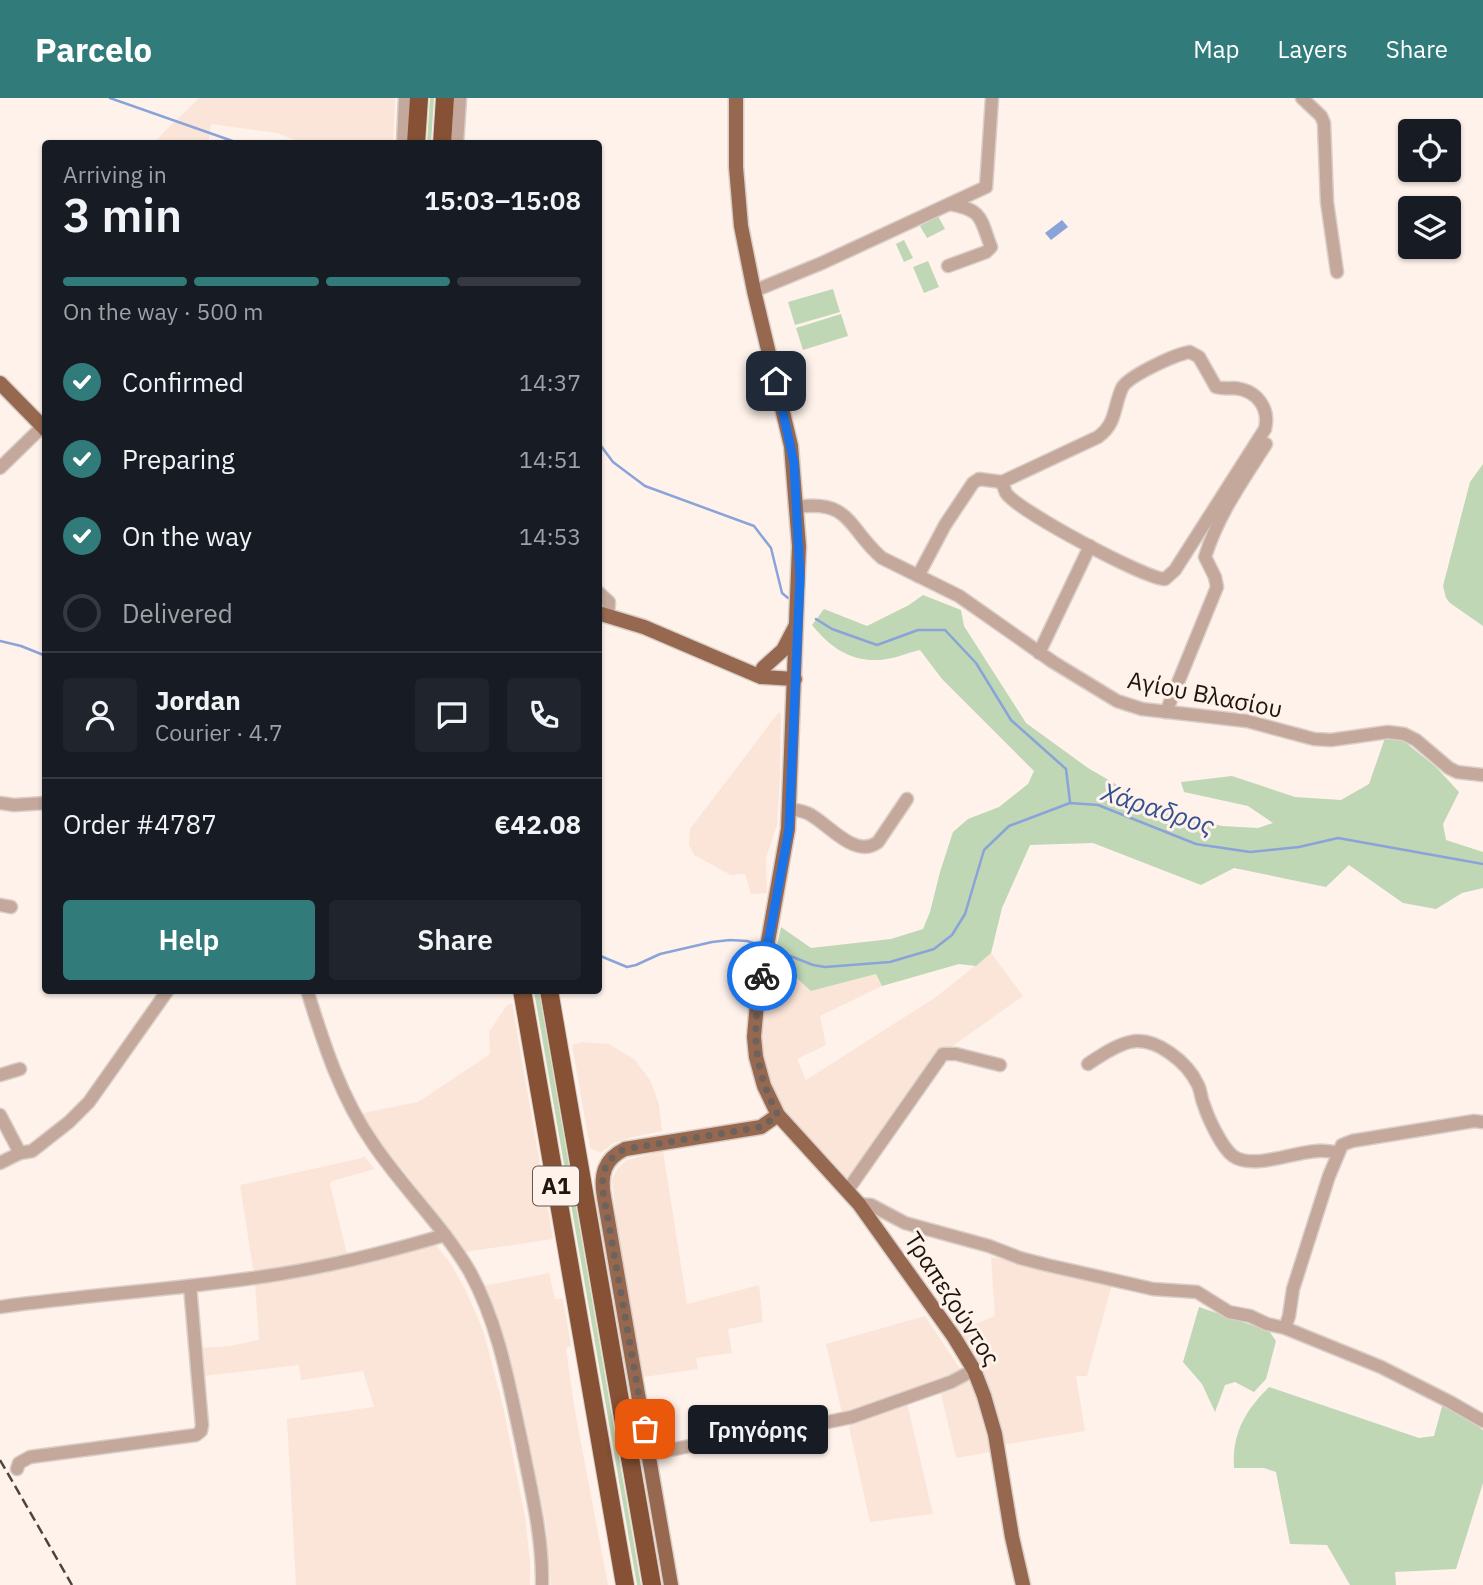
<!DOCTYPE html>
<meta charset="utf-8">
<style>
body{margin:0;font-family:"IBM Plex Sans",sans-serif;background:#20242c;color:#f1f3f6;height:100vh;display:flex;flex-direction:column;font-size:26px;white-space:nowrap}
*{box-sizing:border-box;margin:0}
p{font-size:23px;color:#9ea1a6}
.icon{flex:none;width:38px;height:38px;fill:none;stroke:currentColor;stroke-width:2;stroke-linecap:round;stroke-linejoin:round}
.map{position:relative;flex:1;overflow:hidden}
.panel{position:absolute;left:42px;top:42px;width:560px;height:854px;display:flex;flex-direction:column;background:#171b24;border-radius:7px;box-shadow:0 2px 5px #0004}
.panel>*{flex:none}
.tools{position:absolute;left:1398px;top:21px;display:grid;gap:14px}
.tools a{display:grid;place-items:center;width:63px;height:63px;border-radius:7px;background:#171b24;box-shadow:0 2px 5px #0004;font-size:35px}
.pin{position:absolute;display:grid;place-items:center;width:60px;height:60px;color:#fff;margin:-30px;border-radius:14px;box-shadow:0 4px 10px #0006}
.courier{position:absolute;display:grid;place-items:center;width:70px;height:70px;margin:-35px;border:5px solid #1a73e8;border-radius:50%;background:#fff;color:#222;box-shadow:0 2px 9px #0007}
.bubble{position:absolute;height:49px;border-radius:7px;background:#171b24;box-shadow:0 2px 5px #0004;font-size:23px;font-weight:600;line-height:49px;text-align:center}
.overview em{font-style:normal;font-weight:600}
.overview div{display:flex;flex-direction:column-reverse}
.overview{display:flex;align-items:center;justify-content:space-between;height:119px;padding:0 21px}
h1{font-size:46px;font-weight:600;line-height:52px}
.bar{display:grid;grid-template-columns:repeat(4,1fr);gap:10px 7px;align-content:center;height:84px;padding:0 21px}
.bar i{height:9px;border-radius:5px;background:#363941}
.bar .current{background:#327b7b}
.bar p{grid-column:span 4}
.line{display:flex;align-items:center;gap:18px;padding:0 21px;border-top:2px solid #363941}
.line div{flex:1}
.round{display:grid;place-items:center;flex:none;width:74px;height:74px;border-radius:7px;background:#20242c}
ol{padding:0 21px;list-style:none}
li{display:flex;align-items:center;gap:21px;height:77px}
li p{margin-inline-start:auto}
li .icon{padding:7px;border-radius:50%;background:#327b7b;color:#fff;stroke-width:4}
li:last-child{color:#9ea1a6}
li i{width:38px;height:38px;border:4px solid #363941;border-radius:50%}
.cta{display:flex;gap:14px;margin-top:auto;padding:14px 21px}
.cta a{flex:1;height:80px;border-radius:7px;background:#327b7b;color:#fff;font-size:28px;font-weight:600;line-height:80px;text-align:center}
.cta a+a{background:#20242c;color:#f1f3f6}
header{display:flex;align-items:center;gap:42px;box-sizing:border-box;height:98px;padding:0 35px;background:#327b7b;color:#fff}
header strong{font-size:33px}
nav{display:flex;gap:38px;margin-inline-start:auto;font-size:24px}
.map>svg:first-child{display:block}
.built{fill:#fbe5d9}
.green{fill:#bfd7b5}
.water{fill:#8aa3d8}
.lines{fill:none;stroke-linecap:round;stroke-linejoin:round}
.stream{stroke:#8aa3d8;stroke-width:2.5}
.minor-casing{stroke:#dacfc8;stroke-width:15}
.major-casing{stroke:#dacfc8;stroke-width:17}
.highway-casing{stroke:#dacfc8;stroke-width:20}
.minor{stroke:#c3a89b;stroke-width:12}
.major{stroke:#976850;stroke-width:14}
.highway{stroke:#865135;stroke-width:18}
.rail{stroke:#4e443e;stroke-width:2.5;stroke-dasharray:10 5;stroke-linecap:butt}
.done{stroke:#6d625c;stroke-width:7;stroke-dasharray:0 12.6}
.route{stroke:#1a73e8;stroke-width:9}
.labels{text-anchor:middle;stroke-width:6;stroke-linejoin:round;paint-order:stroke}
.shield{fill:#fef2eb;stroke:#625751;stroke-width:2}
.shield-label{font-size:23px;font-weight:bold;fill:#1f150f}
.street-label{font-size:24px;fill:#1f150f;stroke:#fef2eb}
.water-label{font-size:26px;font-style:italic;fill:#355192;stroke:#fef2eb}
</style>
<header>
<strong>Parcelo</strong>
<nav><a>Map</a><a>Layers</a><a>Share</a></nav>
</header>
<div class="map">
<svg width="1483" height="1487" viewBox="0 0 1483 1487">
<rect width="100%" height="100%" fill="#fef2eb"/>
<g class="built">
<polygon points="199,0 395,0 393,45 304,45 277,35 211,26 209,41 204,45 153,45"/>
<polygon points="778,615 781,615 780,680 777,727 766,760 767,795 751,796 745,776 731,777 694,757 689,747 690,731"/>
<polygon points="991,855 1023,898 940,957 847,1088 783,1020 760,963 760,906 774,860 811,893 876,876 882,888 820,918 826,947 797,961 806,982 936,899"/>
<polygon points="512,905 553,1141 465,1154 447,1128 358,1016 418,1004 490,956 489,934 507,907"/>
<polygon points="581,944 609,946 634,961 650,982 659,1006 662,1033 629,1040 614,1045 600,1055 590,1050 572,947"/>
<polygon points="663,1053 687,1206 759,1187 763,1224 728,1231 732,1255 696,1260 698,1271 644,1279 619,1145 612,1081 618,1070 627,1062"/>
<polygon points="364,1058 375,1071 332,1083 330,1086 348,1160 254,1177 240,1087 362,1060"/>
<polygon points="435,1146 451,1166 466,1193 483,1232 490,1258 504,1313 525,1419 530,1463 530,1487 296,1487 287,1321 374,1309 363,1273 301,1282 299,1267 203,1278 200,1250 230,1248 259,1242 255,1185 346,1168"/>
<polygon points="991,1159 1112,1186 1087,1278 1076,1278 1085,1333 1003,1347 955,1234 995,1218"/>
<polygon points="549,1175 555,1201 563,1201 571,1248 566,1250 574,1308 608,1487 551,1487 546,1427 523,1313 510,1258 495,1212 483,1188"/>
<polygon points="925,1218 963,1275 842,1315 826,1246"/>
<polygon points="965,1282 972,1286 991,1354 956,1360 940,1292"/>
<polygon points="907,1305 933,1416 870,1424 849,1329 852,1322"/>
</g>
<g class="green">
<polygon points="430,0 434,0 431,45 427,45"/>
<polygon points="938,118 945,131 927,140 920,128"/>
<polygon points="904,142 913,160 904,164 896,146"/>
<polygon points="928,163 939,189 924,195 913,169"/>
<polygon points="833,191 840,214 795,227 788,204"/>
<polygon points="841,216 848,238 803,252 796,230"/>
<polygon points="1483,366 1483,528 1450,505 1446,500 1443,488 1470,384"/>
<path d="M923 497 961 512 964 528 1026 625 1088 670 1160 712 1222 728 1258 730 1273 725 1248 708 1184 694 1181 684 1232 678 1295 699 1341 702 1369 686 1385 640 1401 641 1436 669 1459 694 1443 726 1446 742 1483 754V790L1462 795 1436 811 1403 805 1349 767 1326 789 1234 770 1201 787 1093 745 1030 747 1002 810 991 855 976 868 959 866 882 888 876 876 811 893 774 860 781 829 811 850 891 841 923 831 930 814 940 774 953 734 968 721 999 709 1028 686 1034 673 942 581 920 552C907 555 891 562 877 562 849 563 829 548 812 527L824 511 867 528 909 507Z"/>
<polygon points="534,893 539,893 641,1487 637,1487"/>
<polygon points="1199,1209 1269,1233 1276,1243 1266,1281 1254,1294 1235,1284 1225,1287 1215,1314 1202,1286 1183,1264"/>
<path d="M1269 1289 1419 1340 1434 1338 1443 1305 1483 1332V1385L1456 1471 1395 1474 1396 1487H1350L1327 1447 1290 1446 1276 1374 1264 1370H1234C1232 1335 1245 1313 1269 1289Z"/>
</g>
<polygon class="water" points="1062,122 1068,129 1051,142 1045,135"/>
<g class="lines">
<g class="stream">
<polyline points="110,0 241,46"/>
<polyline points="598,344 613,364 645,388 754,428 771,450 782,495 788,500"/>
<polyline points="816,521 832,531 877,547 918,532 945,532 976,565 1011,622 1066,671 1070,704"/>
<polyline points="0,543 21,548 46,558"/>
<polyline points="775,852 813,867 825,869 890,864 934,851 952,837 965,816 984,752 1009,728 1070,705 1098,707 1196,746 1250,754 1299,749 1338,740 1483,766"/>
<polyline points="598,857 627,869 636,867 660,856 712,844 730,842 747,843 760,847"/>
</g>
<g class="minor-casing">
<g id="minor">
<polyline points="1302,0 1321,18 1324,25 1327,104 1337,174"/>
<polyline points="403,46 405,0"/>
<polyline points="457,46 460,0"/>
<path d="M948 168 986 154 991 149C980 120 983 112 950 106"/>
<polyline points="754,193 822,165 986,89 992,0"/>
<polyline points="0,370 42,329"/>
<path d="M798 409C851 401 849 432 882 460L959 498 1053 564 1117 603 1142 611 1247 623 1314 641 1331 642 1388 634 1404 636 1416 642 1449 670 1457 674 1483 677"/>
<path d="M918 478 945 427 973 385 979 381 1002 384 1098 339C1117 325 1113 310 1122 290 1128 278 1176 256 1190 254L1199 259 1216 289C1223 291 1227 290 1234 290 1257 292 1270 310 1265 331L1175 472 1165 481C1145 481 1017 412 1006 395 1005 393 1003 386 1002 384"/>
<polyline points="598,494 609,504 608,517"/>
<polyline points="1039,555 1090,448"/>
<path d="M1166 614 1217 489 1215 479 1205 459C1218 417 1243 382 1266 346"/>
<polyline points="0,705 14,707 46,705"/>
<path d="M790 711C797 712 805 713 811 717 830 728 856 761 878 744L907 701"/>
<polyline points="0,807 11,809"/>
<path d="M307 892C324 947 341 1000 374 1047 404 1091 443 1128 470 1174 499 1227 509 1287 522 1346 531 1392 543 1439 542 1487"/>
<path d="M1088 966C1100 958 1116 947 1130 944 1156 938 1188 965 1198 987 1201 993 1201 1001 1204 1007 1208 1020 1222 1050 1233 1058 1253 1072 1293 1054 1317 1053 1324 1052 1331 1054 1338 1054"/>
<polyline points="0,977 20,971"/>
<polyline points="0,1017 20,1055"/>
<polyline points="0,1065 20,1055 32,1053 69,1024 89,1004 168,892"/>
<polyline points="847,1093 943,956 956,956 1000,967"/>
<polyline points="859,1106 871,1107 905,1125 989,1148 1020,1160 1047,1167 1153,1191 1197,1194 1229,1214 1250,1218 1267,1226 1285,1230 1381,1269 1450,1304 1483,1323"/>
<path d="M0 1209C93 1196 187 1191 280 1176 336 1167 391 1153 445 1137"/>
<polyline points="1285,1230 1289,1218 1293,1191 1329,1078 1342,1047 1352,1043 1474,1023 1483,1024"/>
<polyline points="650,1356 700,1346 755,1339 852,1319 951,1284 974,1272"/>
<polyline points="17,1371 19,1365 30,1359 196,1337 201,1333 202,1327 190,1188"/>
</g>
</g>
<g class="major-casing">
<g id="major">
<polyline points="736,0 736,69 741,128 754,193 791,348 799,448 788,731 757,905 754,939 756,959 764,988 778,1017 859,1106 954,1239 974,1272 984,1298 995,1336 1012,1439 1023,1487"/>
<polyline points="0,285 46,332"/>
<polyline points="598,515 644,529 761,579 795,581"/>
<polyline points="763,570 783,552 795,529"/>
<path d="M671 1487 604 1099C600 1077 604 1061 625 1051L761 1029 778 1017"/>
</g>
</g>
<g class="highway-casing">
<g id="highway">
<polyline points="416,46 419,0"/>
<polyline points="442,46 445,0"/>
<polyline points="522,892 625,1487"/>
<polyline points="549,892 652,1487"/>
</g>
</g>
<use href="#minor" class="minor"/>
<use href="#major" class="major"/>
<use href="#highway" class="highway"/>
<polyline class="rail" points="0,1362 72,1487"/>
</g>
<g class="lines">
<path class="done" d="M645 1331 604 1099C600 1077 604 1061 625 1051L761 1029 778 1017C752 968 752 932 762 878"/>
<polyline class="route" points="762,878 789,731 800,479 794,365 776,283"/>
</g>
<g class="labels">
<rect class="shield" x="533" y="1068.5" width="46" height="39" rx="5"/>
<g class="shield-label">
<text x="556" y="1096">Α1</text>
</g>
<g class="street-label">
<text transform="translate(1205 597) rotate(11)" y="8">Αγίου Βλασίου</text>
<text transform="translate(952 1201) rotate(57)" y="8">Τραπεζούντος</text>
</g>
<g class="water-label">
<text transform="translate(1158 711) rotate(18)" y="9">Χάραδρος</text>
</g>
</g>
</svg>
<div class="tools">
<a><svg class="icon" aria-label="locate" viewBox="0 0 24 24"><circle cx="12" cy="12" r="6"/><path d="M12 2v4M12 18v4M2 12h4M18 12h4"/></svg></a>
<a><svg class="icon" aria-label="layers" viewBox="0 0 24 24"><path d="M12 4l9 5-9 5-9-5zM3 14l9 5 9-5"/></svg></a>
</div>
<div class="pin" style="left:645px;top:1331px;background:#ea580c"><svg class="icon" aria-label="bag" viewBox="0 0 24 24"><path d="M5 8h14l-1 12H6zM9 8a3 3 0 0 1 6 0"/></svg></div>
<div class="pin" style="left:776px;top:283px;background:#1f2937"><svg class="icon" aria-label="home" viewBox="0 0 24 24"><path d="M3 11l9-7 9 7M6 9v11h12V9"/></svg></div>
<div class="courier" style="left:762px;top:878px"><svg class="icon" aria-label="bike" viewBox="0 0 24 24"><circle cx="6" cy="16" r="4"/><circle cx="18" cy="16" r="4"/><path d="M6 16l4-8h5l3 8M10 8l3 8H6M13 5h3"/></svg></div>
<div class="bubble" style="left:688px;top:1307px;width:140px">Γρηγόρης</div>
<section class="panel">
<div class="overview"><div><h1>3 min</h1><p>Arriving in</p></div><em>15:03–15:08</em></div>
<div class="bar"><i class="current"></i><i class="current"></i><i class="current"></i><i></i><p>On the way · 500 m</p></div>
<ol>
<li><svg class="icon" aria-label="check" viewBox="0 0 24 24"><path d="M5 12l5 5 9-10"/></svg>Confirmed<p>14:37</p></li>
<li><svg class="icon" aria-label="check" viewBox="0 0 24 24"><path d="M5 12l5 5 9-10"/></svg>Preparing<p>14:51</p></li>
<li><svg class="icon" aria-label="check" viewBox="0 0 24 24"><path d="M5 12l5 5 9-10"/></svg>On the way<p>14:53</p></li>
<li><i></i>Delivered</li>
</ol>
<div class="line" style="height:126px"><a class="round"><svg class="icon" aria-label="person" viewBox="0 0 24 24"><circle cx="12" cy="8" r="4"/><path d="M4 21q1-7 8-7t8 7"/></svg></a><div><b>Jordan</b><p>Courier · 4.7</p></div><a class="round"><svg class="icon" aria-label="chat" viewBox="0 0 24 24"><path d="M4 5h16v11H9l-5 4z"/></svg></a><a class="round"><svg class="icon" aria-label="phone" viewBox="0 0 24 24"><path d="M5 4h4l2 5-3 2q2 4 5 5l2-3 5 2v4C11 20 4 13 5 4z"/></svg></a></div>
<div class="line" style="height:91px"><div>Order #4787</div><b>€42.08</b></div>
<div class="cta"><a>Help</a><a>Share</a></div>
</section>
</div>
